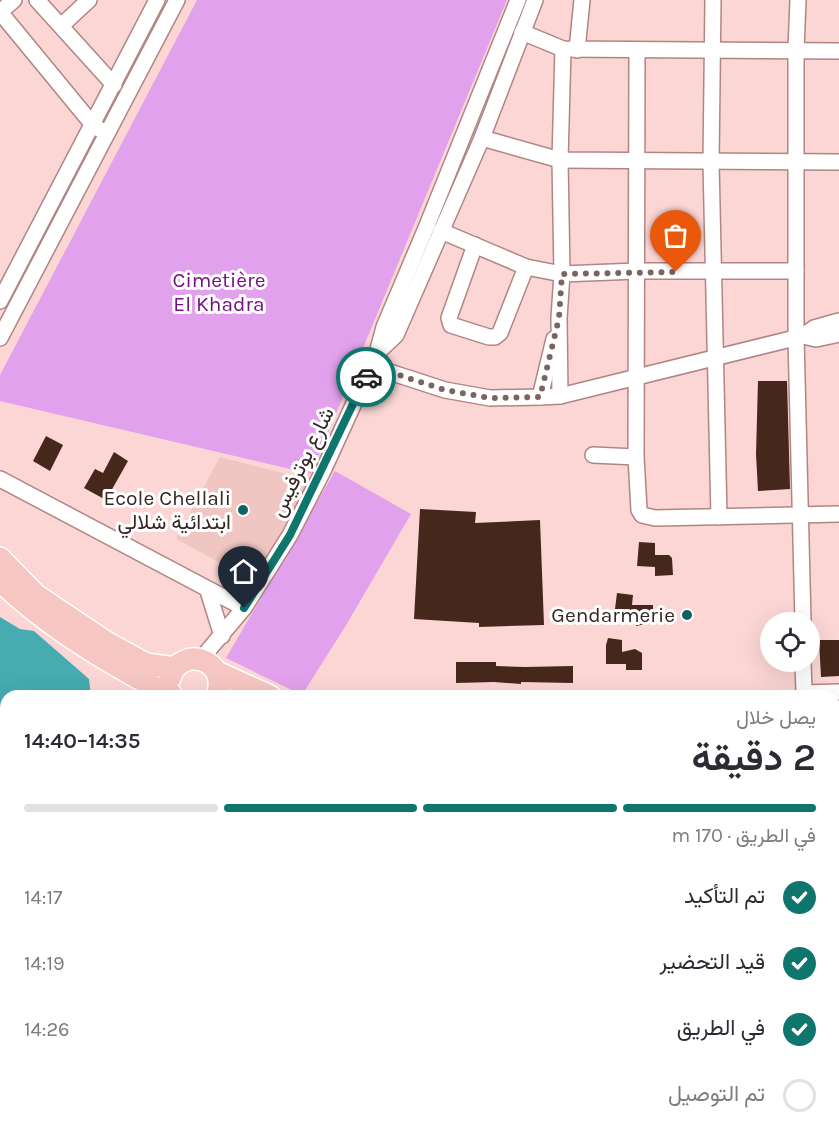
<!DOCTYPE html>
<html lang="ar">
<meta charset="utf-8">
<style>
body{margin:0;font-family:Karla,Vazirmatn,sans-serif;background:#f7f7f7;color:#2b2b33;direction:rtl;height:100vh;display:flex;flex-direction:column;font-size:22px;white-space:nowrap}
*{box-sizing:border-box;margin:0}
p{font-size:20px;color:#7c7c81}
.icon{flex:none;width:33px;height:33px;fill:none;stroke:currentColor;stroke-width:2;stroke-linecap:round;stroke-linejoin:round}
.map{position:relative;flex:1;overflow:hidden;direction:ltr}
.drawer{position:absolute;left:0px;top:690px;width:840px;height:452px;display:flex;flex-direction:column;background:#fff;border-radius:18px 18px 0 0;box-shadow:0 6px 24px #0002;direction:rtl}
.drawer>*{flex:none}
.controls{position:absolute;left:760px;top:612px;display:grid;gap:12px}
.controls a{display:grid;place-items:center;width:60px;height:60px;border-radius:50%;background:#fff;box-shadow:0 6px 24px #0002;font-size:30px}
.pin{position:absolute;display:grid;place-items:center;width:51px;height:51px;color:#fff;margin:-62px -26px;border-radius:50% 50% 50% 0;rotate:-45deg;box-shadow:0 0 6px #0007}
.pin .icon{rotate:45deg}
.courier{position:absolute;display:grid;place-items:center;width:60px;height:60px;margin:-30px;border:4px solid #0f766e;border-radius:50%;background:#fff;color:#222;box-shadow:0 2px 8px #0007}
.summary em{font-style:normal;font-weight:600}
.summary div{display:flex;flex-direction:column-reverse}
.summary{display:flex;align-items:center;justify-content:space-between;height:102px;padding:0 24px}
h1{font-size:39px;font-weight:600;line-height:45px}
.bar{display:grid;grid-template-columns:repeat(4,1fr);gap:9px 6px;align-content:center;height:72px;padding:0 24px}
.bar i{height:8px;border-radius:4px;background:#e1e1e2}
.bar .current{background:#0f766e}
.bar p{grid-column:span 4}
ol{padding:0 24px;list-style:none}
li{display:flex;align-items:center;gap:18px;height:66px}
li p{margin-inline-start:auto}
li .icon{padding:6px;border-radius:50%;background:#0f766e;color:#fff;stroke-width:4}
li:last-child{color:#7c7c81}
li i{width:33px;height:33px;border:3px solid #e1e1e2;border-radius:50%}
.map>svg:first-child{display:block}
.built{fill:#f0c6c3}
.green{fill:#e2a1ec}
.water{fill:#47abb2}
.building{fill:#46271b}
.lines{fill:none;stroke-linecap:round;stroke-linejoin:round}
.minor-casing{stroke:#b08684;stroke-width:18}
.major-casing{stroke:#fff;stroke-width:21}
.highway-casing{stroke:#fff;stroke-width:24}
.path{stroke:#997e7d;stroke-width:2;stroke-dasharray:4.5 4.5;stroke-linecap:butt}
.minor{stroke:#fff;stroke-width:15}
.major{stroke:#fadddb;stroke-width:18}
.highway{stroke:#f6c6c3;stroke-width:21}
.done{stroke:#7c6462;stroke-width:6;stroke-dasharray:0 10.8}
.route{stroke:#0f766e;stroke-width:8}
.poi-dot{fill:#116267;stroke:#fff;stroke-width:2}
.labels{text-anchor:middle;stroke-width:6;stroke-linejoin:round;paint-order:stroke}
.park-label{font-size:21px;fill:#761085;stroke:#fff}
.street-label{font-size:21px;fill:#372625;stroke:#fff}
.poi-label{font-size:21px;fill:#372625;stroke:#fff;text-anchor:end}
</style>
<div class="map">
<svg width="839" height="1141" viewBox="0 0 839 1141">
<rect width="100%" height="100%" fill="#fbd6d4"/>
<polygon class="built" points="220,457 310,480 254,581 176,539"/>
<g class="green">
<polygon points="197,0 507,0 311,474 0,401 0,375"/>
<polygon points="335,471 411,514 345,627 302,695 226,658"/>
<polygon points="201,1136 571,1136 571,1141 202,1141"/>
</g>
<g class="water">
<polygon points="0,617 20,629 34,631 89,679 91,696 6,696 6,763 0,744"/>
<polygon points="115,1136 182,1136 183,1141 116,1141"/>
</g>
<g class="building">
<polygon points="758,381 787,381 790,489 758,491 756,454"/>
<polygon points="46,436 63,445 50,471 33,461"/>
<polygon points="114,452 128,461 106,500 84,488 95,469 103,473"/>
<polygon points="420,509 476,512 475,523 540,520 544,625 479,627 479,623 414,619"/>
<polygon points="639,542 655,543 655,555 669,555 672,558 673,575 655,576 655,567 637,566"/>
<polygon points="617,593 633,595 632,605 653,605 653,613 650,614 650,623 636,626 636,619 614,617"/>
<polygon points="608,638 622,640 622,652 635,649 642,653 642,670 626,670 626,664 606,664 606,645"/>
<polygon points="819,640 839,640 839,676 821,677"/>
<polygon points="456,662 496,662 496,666 525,667 573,666 573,683 521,682 521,684 494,682 456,683"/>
</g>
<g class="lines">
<g class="minor-casing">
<g id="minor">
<polyline points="14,0 0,12 93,125 99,129"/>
<polyline points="37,0 114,85"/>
<polyline points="713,0 711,162 719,517"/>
<polyline points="798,0 796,50 796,337 803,622"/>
<polyline points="61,26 89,0"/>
<polyline points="522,32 563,49 839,51"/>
<polyline points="577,50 582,0"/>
<polyline points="637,50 636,457 639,510 642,515 655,518 839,514"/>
<polyline points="482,138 560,160 839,162"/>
<polyline points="441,231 526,267 562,274 637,271 796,271"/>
<polyline points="475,245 449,318 451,325 489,337 495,337 500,333 526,267"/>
<polyline points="0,301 157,0"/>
<polyline points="803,336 816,339 839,334"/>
<polyline points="0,338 177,0"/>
<polyline points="377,353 396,335 482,138 535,0"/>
<polyline points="371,366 445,390 490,398 540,397 560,396 803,336 814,328 839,321"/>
<polyline points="560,396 559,318 562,274 560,160 563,49"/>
<polyline points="540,397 554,339"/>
<polyline points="593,455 636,457"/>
<polyline points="0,479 244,608"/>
<polyline points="208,591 222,636"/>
<polyline points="201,659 244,608 290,535 323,471 377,353 384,327 426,228 518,0"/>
<polyline points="803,662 804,693"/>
<polyline points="804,696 804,693 839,692"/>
<polyline points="834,855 839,862"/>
<polyline points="834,902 839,902"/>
<polyline points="834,954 839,954"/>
<polyline points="0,1048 6,1049"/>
<polyline points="785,1136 805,1141"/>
<polyline points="573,1141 573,1136"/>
<polyline points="834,1141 839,999"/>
</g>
</g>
<g class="major-casing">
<polyline id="major" points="0,728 6,728"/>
</g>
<g class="highway-casing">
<g id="highway">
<polyline points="0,558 36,595 106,642 146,664 175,668"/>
<path d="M0 581C39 618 82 647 129 673 143 681 156 689 171 694"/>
<polyline points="217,672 270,696"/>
<path d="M170 678C181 644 230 659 217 696"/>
<polyline points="834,713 839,713"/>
</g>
</g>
<g class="path">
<polyline points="291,1141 291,1136"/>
<polyline points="547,1141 547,1136"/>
</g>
<use href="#minor" class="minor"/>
<use href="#major" class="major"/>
<use href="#highway" class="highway"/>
</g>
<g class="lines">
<polyline class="done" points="366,377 371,366 445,390 490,398 540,397 559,318 562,274 676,272"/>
<polyline class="route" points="244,608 290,535 366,377"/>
</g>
<g class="poi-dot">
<circle cx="243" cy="510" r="6"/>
<circle cx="687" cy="615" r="6"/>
</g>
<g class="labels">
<g class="park-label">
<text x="219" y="287">Cimetière<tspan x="219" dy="24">El Khadra</tspan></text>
</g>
<g class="street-label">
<text transform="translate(302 462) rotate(-64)" y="7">شارع بوترفيس</text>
</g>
<g class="poi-label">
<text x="231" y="505">Ecole Chellali<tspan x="231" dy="24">ابتدائية شلالي</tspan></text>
<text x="675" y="622">Gendarmerie</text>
</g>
</g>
</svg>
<div class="controls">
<a><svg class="icon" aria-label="locate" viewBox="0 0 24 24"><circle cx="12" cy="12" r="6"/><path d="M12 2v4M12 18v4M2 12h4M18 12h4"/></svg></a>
</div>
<div class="pin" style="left:676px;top:272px;background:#ea580c"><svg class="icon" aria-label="bag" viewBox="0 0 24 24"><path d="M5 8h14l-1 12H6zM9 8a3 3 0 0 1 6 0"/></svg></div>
<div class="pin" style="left:244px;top:608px;background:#1f2937"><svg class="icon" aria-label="home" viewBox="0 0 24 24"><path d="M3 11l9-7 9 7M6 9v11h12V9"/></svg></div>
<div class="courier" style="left:366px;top:377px"><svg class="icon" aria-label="car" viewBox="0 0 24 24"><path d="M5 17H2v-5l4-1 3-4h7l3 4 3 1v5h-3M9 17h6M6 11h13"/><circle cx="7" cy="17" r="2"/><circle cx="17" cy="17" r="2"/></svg></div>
<section class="drawer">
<div class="summary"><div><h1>2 دقيقة</h1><p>يصل خلال</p></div><em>14:35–14:40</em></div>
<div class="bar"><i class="current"></i><i class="current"></i><i class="current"></i><i></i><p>في الطريق · 170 m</p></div>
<ol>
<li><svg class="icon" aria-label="check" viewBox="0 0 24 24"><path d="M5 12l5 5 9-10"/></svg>تم التأكيد<p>14:17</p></li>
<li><svg class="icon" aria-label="check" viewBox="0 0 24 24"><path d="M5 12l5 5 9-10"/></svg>قيد التحضير<p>14:19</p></li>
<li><svg class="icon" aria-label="check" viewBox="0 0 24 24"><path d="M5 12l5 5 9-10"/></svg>في الطريق<p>14:26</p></li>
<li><i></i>تم التوصيل</li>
</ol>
</section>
</div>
